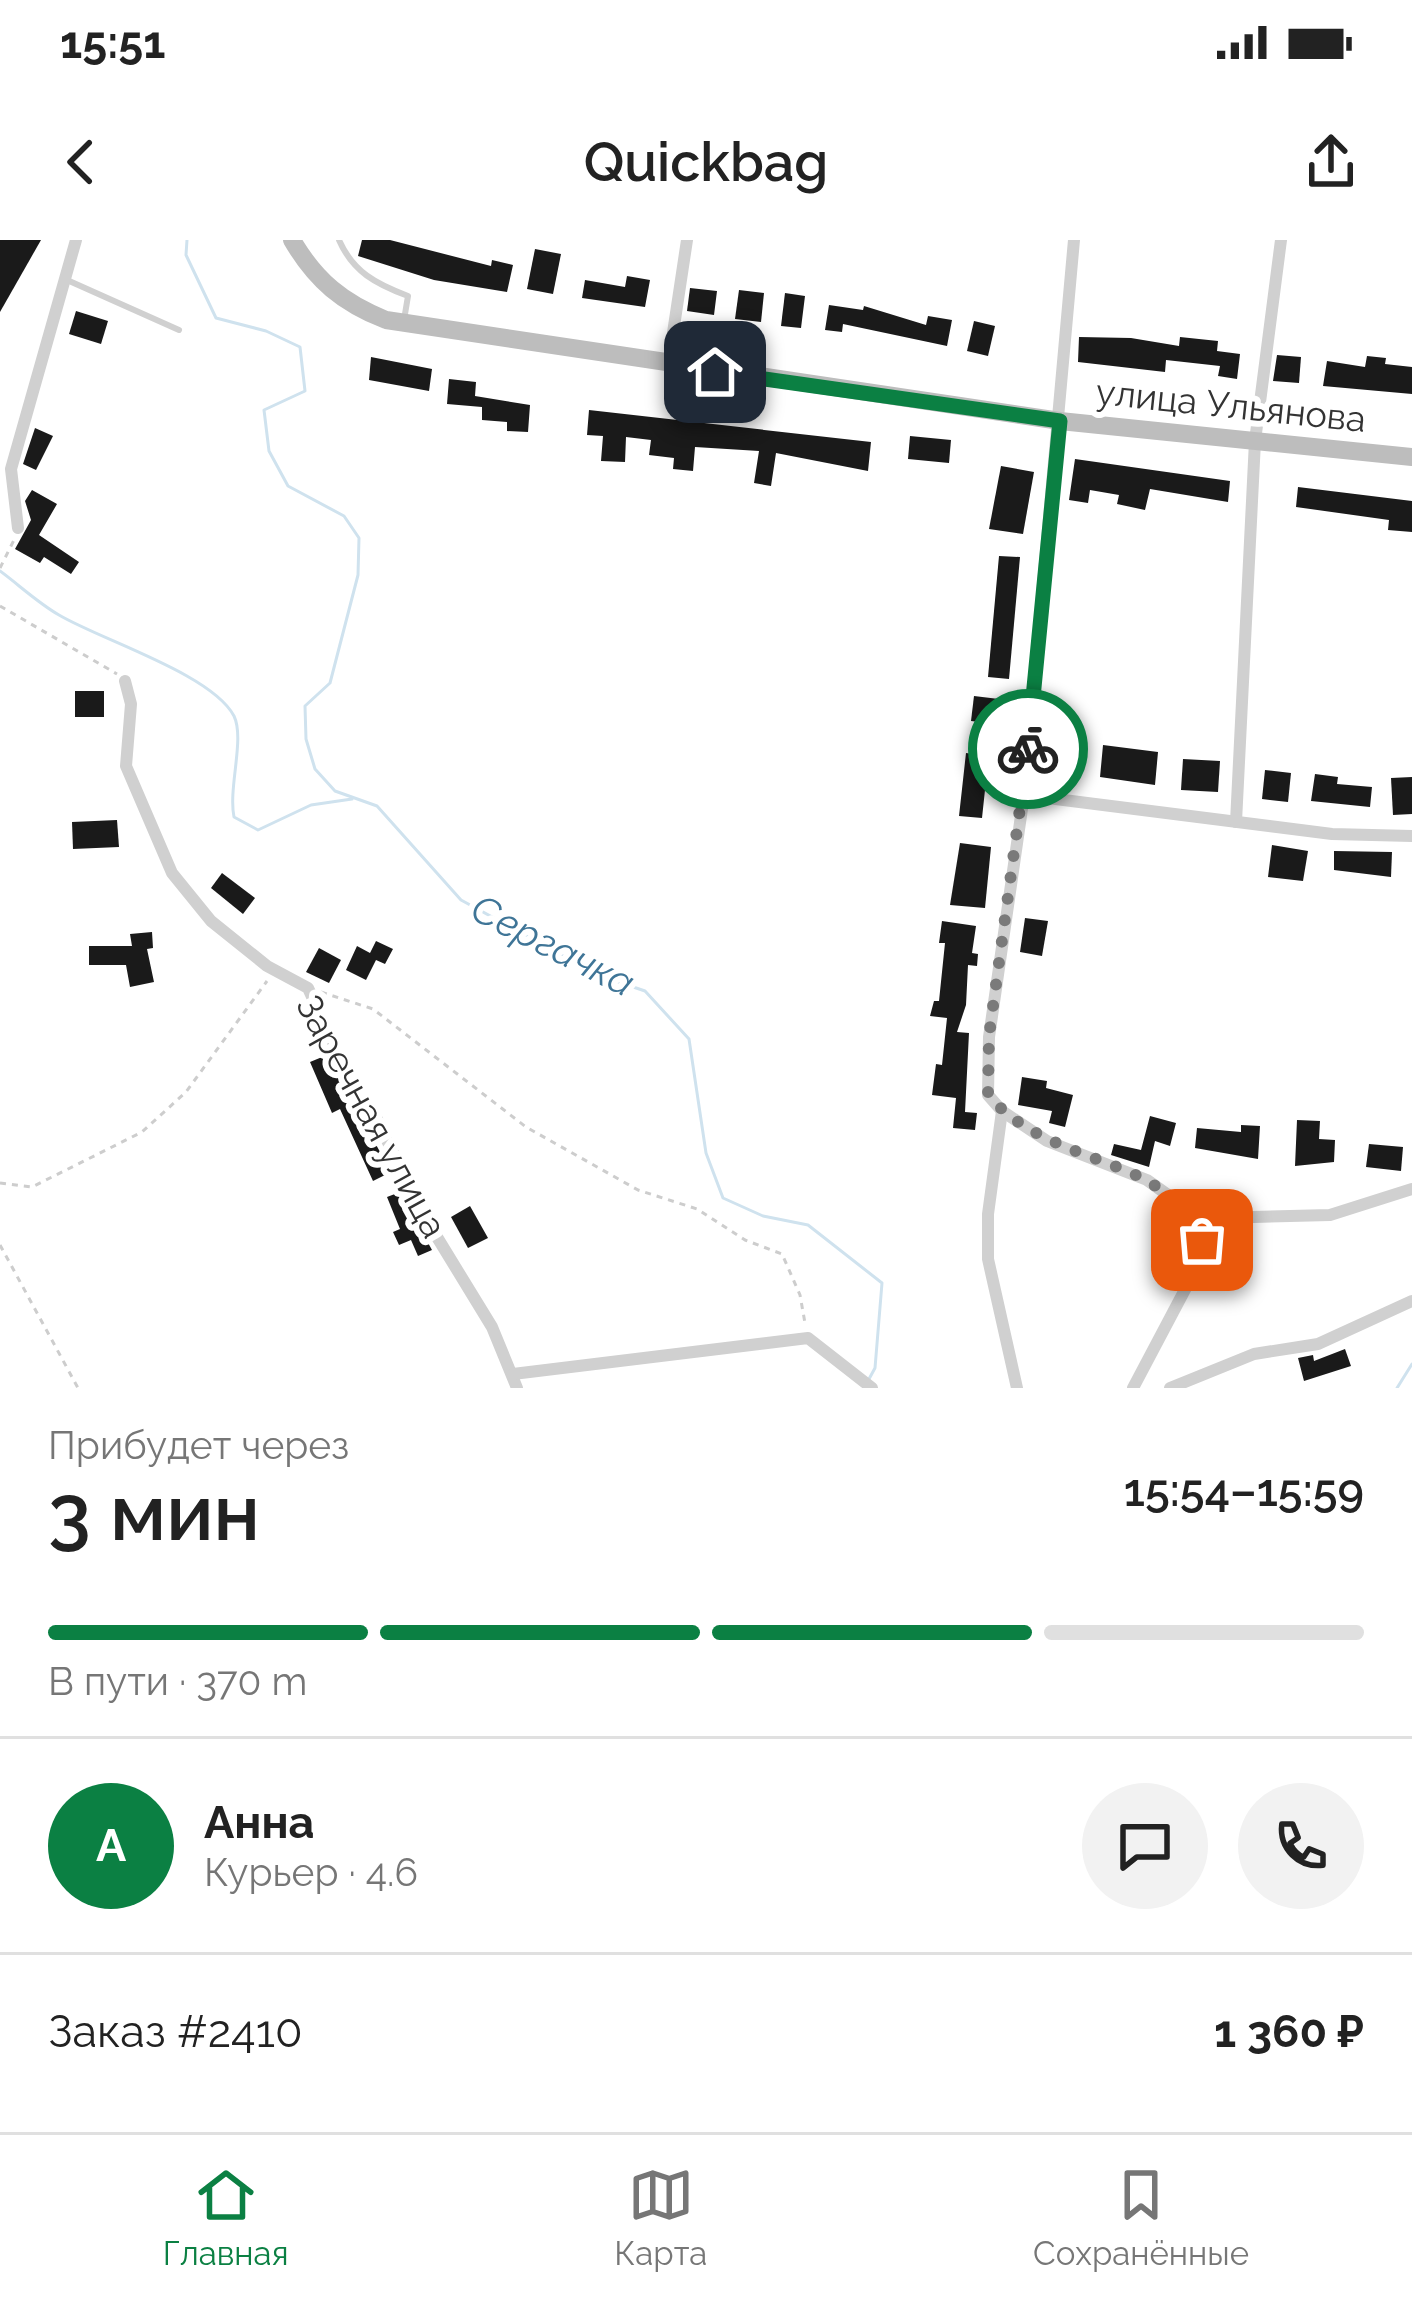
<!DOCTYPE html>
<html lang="ru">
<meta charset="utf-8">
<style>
body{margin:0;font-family:Raleway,sans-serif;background:#f2f2f2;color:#222;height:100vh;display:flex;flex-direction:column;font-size:45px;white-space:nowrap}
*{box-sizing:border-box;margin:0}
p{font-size:39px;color:#767676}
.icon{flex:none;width:66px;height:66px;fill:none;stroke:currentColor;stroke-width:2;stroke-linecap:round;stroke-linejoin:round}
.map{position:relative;height:1148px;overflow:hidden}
.sheet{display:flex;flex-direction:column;background:#fff;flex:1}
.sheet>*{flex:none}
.pin{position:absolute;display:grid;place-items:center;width:102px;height:102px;color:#fff;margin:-51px;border-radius:24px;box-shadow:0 6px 18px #0006}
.courier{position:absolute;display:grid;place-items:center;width:120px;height:120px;margin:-60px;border:9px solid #0b8043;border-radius:50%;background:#fff;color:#222;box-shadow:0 3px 15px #0007}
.overview em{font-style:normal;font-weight:600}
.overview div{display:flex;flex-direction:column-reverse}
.overview{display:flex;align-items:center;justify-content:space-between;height:204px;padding:0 48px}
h1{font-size:78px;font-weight:600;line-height:90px}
.bar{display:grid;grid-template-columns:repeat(4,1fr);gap:18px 12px;align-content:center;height:144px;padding:0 48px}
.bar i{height:15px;border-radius:9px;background:#e0e0e0}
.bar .selected{background:#0b8043}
.bar p{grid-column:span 4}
.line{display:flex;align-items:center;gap:30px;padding:0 48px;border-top:3px solid #e0e0e0}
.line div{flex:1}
.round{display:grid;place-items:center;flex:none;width:126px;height:126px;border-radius:63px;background:#f2f2f2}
.status{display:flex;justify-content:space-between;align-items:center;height:84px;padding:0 60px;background:#fff;direction:ltr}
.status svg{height:33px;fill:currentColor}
header{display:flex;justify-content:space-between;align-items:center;height:156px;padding:0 48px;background:#fff;font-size:54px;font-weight:600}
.tab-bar{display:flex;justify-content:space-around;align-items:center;height:168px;border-top:3px solid #e0e0e0;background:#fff;font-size:33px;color:#767676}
.tab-bar a{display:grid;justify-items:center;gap:6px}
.tab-bar .selected{color:#0b8043}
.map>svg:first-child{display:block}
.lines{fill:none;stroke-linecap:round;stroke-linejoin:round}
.stream{stroke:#cfe2ee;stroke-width:3}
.building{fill:#1a1a1a}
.path{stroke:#cdcdcd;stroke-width:3;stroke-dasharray:6 6;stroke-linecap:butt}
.service{stroke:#d0d0d0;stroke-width:6}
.minor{stroke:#d0d0d0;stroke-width:12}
.secondary{stroke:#bdbdbd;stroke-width:18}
.done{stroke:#7a7a7a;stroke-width:12;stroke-dasharray:0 21.6}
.route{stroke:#0b8043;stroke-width:15}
.labels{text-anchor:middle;stroke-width:12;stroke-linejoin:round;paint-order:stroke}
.street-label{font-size:36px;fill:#333;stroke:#fff}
.water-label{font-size:39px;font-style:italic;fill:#3f7597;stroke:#fff}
</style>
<div class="status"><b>15:51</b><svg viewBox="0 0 49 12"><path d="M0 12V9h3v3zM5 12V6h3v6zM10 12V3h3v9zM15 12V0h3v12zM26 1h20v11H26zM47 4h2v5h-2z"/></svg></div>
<header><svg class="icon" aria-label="back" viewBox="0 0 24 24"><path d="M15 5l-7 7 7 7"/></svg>Quickbag<svg class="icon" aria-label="share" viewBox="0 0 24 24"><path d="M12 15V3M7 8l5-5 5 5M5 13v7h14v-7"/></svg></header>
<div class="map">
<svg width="1412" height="1148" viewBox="0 0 1412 1148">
<rect width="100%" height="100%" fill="#fff"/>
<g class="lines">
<g class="stream">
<polyline points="187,0 186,15 216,78 266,91 300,107 305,151 264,170 269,211 288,246 344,276 359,298 358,335 330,443 305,466 306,499 315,529 335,551 377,566 461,660 598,735 645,751 689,799 706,913 723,958 763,976 808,985 882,1043 875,1128 869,1139"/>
<path d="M0 331C19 345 38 363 59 375 101 400 212 434 234 476 245 499 228 548 234 577L258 590 311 565 352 559"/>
<polyline points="1397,1148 1412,1124"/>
</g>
</g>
<g class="building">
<polygon points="0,0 41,0 0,72"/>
<polygon points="362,0 390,0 491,26 492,20 513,25 507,52 434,40 358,16"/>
<polygon points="535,9 561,14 553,54 527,49"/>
<polygon points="627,36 650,40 645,67 582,58 585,40 625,47"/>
<polygon points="690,48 717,51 714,75 687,71"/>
<polygon points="739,50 764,53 761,82 735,79"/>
<polygon points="785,53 805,56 801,88 781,86"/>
<polygon points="829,65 863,70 864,66 926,85 928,76 952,80 947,106 843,84 842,92 825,90"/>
<polygon points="76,71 108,81 101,104 69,94"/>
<polygon points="974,81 995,86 988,116 967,111"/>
<polygon points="1079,97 1131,98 1179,106 1180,97 1218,101 1217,111 1240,114 1237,139 1218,136 1220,126 1166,120 1165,132 1078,122"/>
<polygon points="1277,115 1301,117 1299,143 1273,141"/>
<polygon points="1367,116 1386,118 1385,124 1412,127 1412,154 1323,146 1327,121 1365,127"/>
<polygon points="371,117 432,129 429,151 369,140"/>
<polygon points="449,139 476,142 475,156 530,165 528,192 507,191 507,182 482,180 482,167 447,164"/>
<polygon points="589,170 871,202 868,231 776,213 771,246 754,243 759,211 695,207 693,231 673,229 674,218 649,215 651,200 626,197 625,222 601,221 603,196 587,195"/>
<polygon points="35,188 53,196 36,230 23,224"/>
<polygon points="910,196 951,200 949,223 908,219"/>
<polygon points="1075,219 1230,241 1228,262 1150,249 1145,270 1117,264 1119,255 1090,250 1088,263 1069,260"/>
<polygon points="1001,226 1034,232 1023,294 989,289"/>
<polygon points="1298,247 1412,261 1412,292 1388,290 1389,280 1296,267"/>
<polygon points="32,250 57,264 39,295 79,322 71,334 44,317 40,323 15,309 31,280 25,261"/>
<polygon points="999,316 1020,317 1009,439 988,437"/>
<rect x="75" y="451" width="29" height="26"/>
<polygon points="974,456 1007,460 1004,485 971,481"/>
<polygon points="1103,505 1158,512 1155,545 1100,537"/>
<polygon points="966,513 1000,518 996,552 985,550 982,578 959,576"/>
<polygon points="1183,519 1220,521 1218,552 1181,550"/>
<polygon points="1265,530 1291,533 1288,562 1262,559"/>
<polygon points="1315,534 1338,537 1337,544 1372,547 1370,567 1311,561"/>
<polygon points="1412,537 1412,574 1393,575 1391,538"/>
<polygon points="117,580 119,607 73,609 72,582"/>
<polygon points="960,603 991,607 985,668 950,665"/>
<polygon points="1272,605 1308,611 1303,641 1268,637"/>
<polygon points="1334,611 1392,612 1391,637 1334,630"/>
<polygon points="222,633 255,658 243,674 211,648"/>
<polygon points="1025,678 1048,681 1042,716 1020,712"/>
<polygon points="942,681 976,686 972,713 978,714 977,726 968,725 966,765 957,792 969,793 965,872 977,873 975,890 953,888 956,858 932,855 936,824 942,825 947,778 930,776 934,761 939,761 945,703 939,703"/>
<polygon points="152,692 153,708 147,709 154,742 130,747 126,725 89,725 89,706 132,706 130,694"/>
<polygon points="376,701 393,709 385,724 376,720 366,740 346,730 357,706 370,713"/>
<polygon points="319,708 341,720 329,743 306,732"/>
<polygon points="327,815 391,932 373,941 340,869 332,873 310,822"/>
<polygon points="1022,837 1047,841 1046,848 1073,855 1065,887 1049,883 1052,871 1018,865"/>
<polygon points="1150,876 1176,883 1170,906 1155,901 1149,927 1111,915 1114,904 1141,910"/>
<polygon points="1297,880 1320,881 1319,899 1335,900 1334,922 1295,926"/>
<polygon points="1241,885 1260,886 1258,919 1195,908 1197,888 1241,892"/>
<polygon points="1369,904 1403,907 1401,931 1366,927"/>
<polygon points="400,952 432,1010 418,1016 411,1000 399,1005 393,992 400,989 387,957"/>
<polygon points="470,966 488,998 468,1008 451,977"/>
<polygon points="1345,1109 1351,1126 1304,1141 1298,1118 1313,1115 1314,1121"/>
</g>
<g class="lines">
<g class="path">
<polyline points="0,328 15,298"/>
<polyline points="0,366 117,434"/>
<polyline points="321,752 373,769 526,887 638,950 697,969 745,1000 782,1014 800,1055 805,1083"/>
<polyline points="0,943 32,947 142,892 186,852 267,741"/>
<polyline points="0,1005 78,1148"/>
</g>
<g class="service">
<path d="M339 0C353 32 376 44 408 56L404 80"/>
<polyline points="67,40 179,90"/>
</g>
<g class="minor">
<polyline points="1074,0 1024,555 989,797 988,855 1002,871 1047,901 1147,940 1193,973 1214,978 1330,975 1412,949"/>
<polyline points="668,126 687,0"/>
<polyline points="18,288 11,229 76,0"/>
<polyline points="125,441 131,464 126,526 172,633 211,681 267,726 308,748 355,851 376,877 418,966 492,1087 517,1148"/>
<polyline points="1024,555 1332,594 1412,596"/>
<polyline points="1236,582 1255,201 1281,0"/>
<polyline points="1002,871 988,974 988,1019 1017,1148"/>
<polyline points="513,1134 808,1098 872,1148"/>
<polyline points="1133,1148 1198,1025 1206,976"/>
<polyline points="1170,1148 1254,1114 1318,1104 1412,1061"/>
</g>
<path class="secondary" d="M292 0C316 41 343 63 386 80L1060 181 1412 217"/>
</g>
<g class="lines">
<path class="done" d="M1028 509 989 796 988 855C1030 903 1088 912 1142 938 1165 949 1179 970 1206 976L1202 1000"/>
<polyline class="route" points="715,132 1060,181 1028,509"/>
</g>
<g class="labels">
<g class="street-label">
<text transform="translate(1231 165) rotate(6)" y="13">улица Ульянова</text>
<text transform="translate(372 876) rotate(61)" y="13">Заречная улица</text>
</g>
<g class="water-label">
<text transform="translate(553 705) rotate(27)" y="14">Сергачка</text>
</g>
</g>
</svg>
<div class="pin" style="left:1202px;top:1000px;background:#ea580c"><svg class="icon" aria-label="bag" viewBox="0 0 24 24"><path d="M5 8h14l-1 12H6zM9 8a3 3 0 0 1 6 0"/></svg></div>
<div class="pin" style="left:715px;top:132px;background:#1f2937"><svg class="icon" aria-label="home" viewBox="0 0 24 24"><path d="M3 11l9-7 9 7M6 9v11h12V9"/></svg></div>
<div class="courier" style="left:1028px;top:509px"><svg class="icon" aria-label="bike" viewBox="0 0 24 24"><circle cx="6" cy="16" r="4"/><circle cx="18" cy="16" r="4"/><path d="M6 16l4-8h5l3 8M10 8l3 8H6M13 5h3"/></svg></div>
</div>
<section class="sheet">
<div class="overview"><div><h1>3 мин</h1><p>Прибудет через</p></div><em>15:54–15:59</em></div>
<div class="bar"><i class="selected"></i><i class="selected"></i><i class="selected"></i><i></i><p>В пути · 370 m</p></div>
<div class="line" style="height:216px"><b class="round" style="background:#0b8043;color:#fff">А</b><div><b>Анна</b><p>Курьер · 4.6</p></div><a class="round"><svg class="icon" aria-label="chat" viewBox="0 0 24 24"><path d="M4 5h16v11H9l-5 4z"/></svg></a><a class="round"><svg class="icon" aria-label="phone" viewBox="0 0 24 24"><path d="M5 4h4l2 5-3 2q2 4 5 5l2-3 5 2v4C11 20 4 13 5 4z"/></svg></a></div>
<div class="line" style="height:156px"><div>Заказ #2410</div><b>1 360 ₽</b></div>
</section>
<nav class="tab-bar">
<a class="selected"><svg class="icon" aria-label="home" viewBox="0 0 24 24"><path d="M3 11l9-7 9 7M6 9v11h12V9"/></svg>Главная</a>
<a><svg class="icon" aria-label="map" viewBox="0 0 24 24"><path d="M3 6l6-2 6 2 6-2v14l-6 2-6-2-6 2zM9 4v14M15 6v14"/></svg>Карта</a>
<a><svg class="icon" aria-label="saved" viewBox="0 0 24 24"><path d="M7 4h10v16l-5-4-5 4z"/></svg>Сохранённые</a>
</nav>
